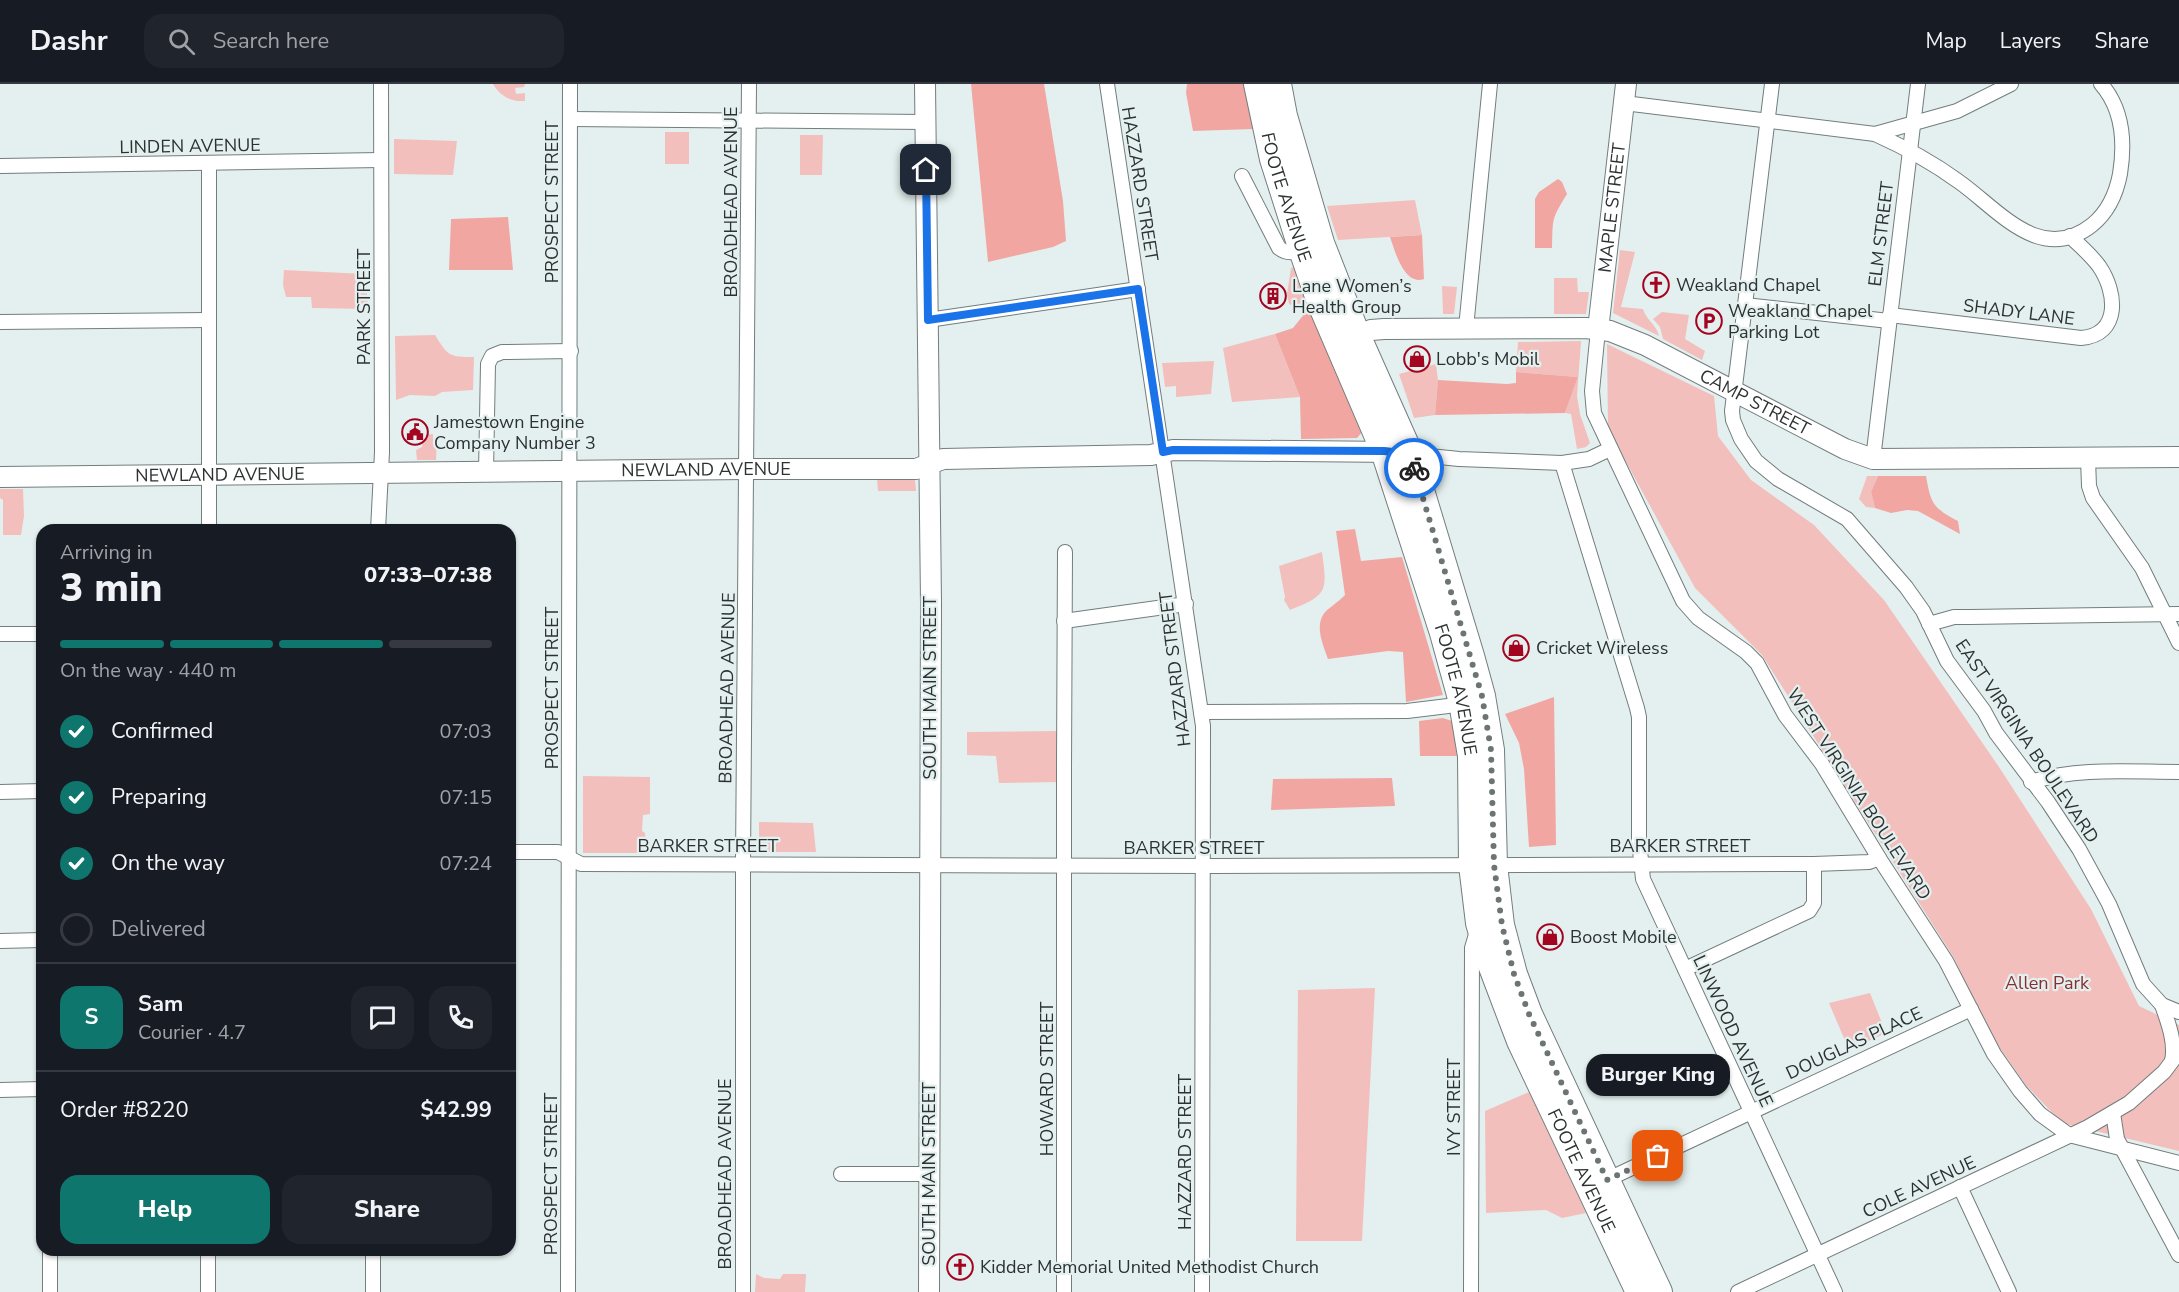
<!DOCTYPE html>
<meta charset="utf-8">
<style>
body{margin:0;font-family:"Nunito Sans",sans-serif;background:#20242c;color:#f1f3f6;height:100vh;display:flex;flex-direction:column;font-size:22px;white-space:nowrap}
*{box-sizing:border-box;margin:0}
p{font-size:20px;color:#9ea1a6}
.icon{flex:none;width:33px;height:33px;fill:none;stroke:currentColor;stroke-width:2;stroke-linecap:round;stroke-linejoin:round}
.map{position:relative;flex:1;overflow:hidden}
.details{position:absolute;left:36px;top:440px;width:480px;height:732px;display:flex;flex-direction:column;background:#171b24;border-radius:18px;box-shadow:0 2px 4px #0004}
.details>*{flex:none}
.pin{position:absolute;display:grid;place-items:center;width:51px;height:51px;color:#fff;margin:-26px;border-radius:12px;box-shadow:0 3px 9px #0006}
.courier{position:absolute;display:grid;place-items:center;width:60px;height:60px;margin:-30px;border:4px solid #1a73e8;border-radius:50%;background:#fff;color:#222;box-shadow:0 2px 8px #0007}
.bubble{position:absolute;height:42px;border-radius:18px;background:#171b24;box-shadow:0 2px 4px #0004;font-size:20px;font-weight:800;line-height:42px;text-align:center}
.headline em{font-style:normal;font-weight:800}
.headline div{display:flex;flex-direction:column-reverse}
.headline{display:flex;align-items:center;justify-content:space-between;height:102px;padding:0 24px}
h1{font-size:39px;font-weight:800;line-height:45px}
.bar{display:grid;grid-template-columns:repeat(4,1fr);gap:9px 6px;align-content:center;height:72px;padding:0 24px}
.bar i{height:8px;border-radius:4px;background:#363941}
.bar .on{background:#0f766e}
.bar p{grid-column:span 4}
.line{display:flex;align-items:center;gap:15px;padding:0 24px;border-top:2px solid #363941}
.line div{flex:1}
.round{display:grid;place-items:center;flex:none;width:63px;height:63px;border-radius:18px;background:#20242c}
ol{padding:0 24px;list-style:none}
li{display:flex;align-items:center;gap:18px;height:66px}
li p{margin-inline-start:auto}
li .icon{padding:6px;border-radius:50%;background:#0f766e;color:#fff;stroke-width:4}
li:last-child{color:#9ea1a6}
li i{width:33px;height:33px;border:3px solid #363941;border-radius:50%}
.primary-button{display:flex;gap:12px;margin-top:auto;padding:12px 24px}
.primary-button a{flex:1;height:69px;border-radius:18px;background:#0f766e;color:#fff;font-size:24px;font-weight:800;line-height:69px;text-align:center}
.primary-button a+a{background:#20242c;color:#f1f3f6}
header{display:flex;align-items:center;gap:36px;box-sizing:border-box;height:84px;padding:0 30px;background:#171b24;border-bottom:2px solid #363941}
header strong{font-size:28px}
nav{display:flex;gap:33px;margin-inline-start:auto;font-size:21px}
.search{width:420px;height:54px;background:#20242c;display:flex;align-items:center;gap:15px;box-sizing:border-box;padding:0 21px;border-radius:18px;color:#9ea1a6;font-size:22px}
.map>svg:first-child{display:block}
.green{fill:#f2bfbc}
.forest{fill:#f1a6a2}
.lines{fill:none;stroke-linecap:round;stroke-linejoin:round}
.street-casing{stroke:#727d7c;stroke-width:16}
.secondary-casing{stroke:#727d7c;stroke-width:22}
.highway-casing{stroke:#727d7c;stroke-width:28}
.street{stroke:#fff;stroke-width:14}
.secondary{stroke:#fff;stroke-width:20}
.highway{stroke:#fff;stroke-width:26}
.done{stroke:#6c7474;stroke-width:6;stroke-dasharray:0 10.8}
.route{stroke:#1a73e8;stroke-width:8}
.labels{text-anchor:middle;stroke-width:4.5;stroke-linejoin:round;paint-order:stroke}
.street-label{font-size:18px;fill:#2c3131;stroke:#e4f0ef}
.poi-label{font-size:18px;fill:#2c3131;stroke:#e4f0ef;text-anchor:start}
.park-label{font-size:18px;fill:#862f30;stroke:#e4f0ef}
</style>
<header>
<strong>Dashr</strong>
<div class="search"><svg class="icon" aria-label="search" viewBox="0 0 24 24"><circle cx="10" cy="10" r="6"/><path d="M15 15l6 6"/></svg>Search here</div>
<nav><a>Map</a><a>Layers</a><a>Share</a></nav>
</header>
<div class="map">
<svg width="2179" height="1208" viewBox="0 0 2179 1208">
<rect width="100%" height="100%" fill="#e4f0ef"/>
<g class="green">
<path d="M493 0H525L524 3 515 4 516 10 525 9V17C511 18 500 12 493 0Z"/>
<rect x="665" y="48" width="24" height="32"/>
<polygon points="800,51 823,51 822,91 800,91"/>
<polygon points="394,55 457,57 453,91 394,90"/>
<polygon points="1415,116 1422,151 1338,156 1327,122"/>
<path d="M1620 166 1635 168 1621 223 1643 225C1646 236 1657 241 1659 252L1613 229Z"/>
<polygon points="1294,183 1306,217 1296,223 1289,220 1287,210 1291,184"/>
<polygon points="284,186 364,190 369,225 312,224 311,213 286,213 283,201"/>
<polygon points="1554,194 1577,194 1578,208 1589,208 1586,230 1554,230"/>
<polygon points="1442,202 1457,203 1454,230 1443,230"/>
<polygon points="1662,228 1689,231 1685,255 1705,267 1702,276 1663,255 1660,243 1653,235"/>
<polygon points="1275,250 1300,313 1232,318 1223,264"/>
<path d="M435 251C448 272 449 273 474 273L473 306 442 308 435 312 410 311 396 316 395 252Z"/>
<polygon points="1581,257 1577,312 1580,330 1590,359 1586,363 1577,365 1571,330 1565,329 1578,293 1516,288 1518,258"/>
<polygon points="1607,260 1714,312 1718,352 1751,396 1814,441 1884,516 1999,683 2091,825 2139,922 2179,941 2179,1067 2062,1039 2025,1000 1990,950 1954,874 1762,571 1695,504 1608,345"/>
<polygon points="1214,277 1211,310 1176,313 1176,302 1165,303 1162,279"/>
<polygon points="1436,280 1438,296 1435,331 1414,334 1399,290"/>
<polygon points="433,350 433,355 437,355 436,376 417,376 416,366 422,363 423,351"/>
<polygon points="1867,392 1878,392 1871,408 1875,424 1866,423 1859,415"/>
<polygon points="877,395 915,395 916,407 878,407"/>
<polygon points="0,405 23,405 24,432 21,451 3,451 3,416 0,414"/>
<path d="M1322 468C1327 506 1329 511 1290 526L1284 516 1285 513 1279 482Z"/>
<polygon points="1057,647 1058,698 999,699 996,672 967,671 967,648"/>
<polygon points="583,692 650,693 650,730 643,731 642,747 645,749 646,769 583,769"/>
<polygon points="759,738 813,739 816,768 759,768"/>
<polygon points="1375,904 1362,1157 1296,1157 1298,906"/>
<polygon points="1870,909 1886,949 1849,966 1829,919"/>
<polygon points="1529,1008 1586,1129 1562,1134 1546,1126 1486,1129 1485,1027"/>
<polygon points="756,1190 764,1194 780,1195 783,1190 806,1190 805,1208 755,1208"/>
</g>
<g class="forest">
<polygon points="971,0 1044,0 1063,117 1066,157 1053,163 988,178"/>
<polygon points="1187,0 1244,0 1253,45 1193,47 1186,9"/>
<path d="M1558 95 1562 98 1567 110C1551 136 1553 134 1552 164H1535V115L1539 108Z"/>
<polygon points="508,133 513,186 449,186 451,135"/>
<path d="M1422 151 1424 195C1404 202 1395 167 1390 153Z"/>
<polygon points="1310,228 1363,347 1357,354 1301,355 1300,313 1275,250 1293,244 1305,229"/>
<polygon points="1516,288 1578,293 1565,329 1435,331 1438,296 1507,300 1516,299"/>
<path d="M1878 392H1926C1931 420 1933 424 1958 437L1960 450 1918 427 1907 426 1891 429 1875 424 1871 408Z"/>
<path d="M1355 445 1361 477 1402 473 1443 611 1406 618 1403 568 1388 567 1328 575C1324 563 1315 544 1323 531 1326 525 1339 518 1345 511L1336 447Z"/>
<polygon points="1554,613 1556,761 1529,763 1524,685 1519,659 1505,630"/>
<polygon points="1443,634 1452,637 1457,672 1420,672 1419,637"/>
<polygon points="1392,694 1395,722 1271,726 1273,695"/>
</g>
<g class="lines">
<g class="street-casing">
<g id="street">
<polyline points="1107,0 1203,642 1202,1208"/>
<polyline points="1772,0 1732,327 1733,336 1741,355 1756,377 1778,395 1847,435 1906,503 1923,527 1947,577 1984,627 1996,649 2048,718 2079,765 2109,820 2143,900 2162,921 2179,928"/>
<path d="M1624 19 1875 50C1904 63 1932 78 1958 97 1997 124 2040 182 2092 141 2108 128 2116 111 2120 90 2125 59 2123 25 2101 0"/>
<polyline points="570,35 926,38"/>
<polyline points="1875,50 1957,27 2011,0"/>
<polyline points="209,80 209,446"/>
<polyline points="0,82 381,76"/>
<path d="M1242 92 1279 164C1288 171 1295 168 1305 165"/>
<polyline points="1745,221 1889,237"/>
<path d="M1890 231 2081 254C2121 251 2117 208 2099 182 2091 171 2080 162 2070 152"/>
<polyline points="928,236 1138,205"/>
<polyline points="0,238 209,236"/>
<polyline points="1466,244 1490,0"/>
<polyline points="1598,246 1592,307 1594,329 1683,517 1698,534 1746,568 1757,579 1785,631 1822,680 1879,774 1946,877 1994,970 2020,1007 2040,1030 2069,1051 2179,1079"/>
<polyline points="1410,370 1459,375 1562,379 1589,375 1610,365"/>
<polyline points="1873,375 1918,0"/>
<polyline points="2088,375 2089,402 2093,414 2142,484 2179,559"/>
<polyline points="1562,379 1637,624 1639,633 1639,757 1643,795 1835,1208"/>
<polyline points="486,388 488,280 492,272 502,268 571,267"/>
<polyline points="378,446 382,368 381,0"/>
<polyline points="1064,537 1186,520"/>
<polyline points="1929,540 1954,533 1970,533 2179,530"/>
<polyline points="0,550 42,550"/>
<polyline points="1201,628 1407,627 1448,622 1465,617"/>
<path d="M2031 698C2078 683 2130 688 2179 688"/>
<polyline points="0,708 42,707"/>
<polyline points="510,768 558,768 581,780 1213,782 1814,780 1869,778 1879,774"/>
<polyline points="0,857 42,856"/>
<polyline points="1685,885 1809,827 1814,819 1814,780"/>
<path d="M2162 921C2168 938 2176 959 2172 977"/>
<polyline points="0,1006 42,1005"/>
<polyline points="2113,1029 2117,1055 2179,1171"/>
<polyline points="841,1090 929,1090"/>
<polyline points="1602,1098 1971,925"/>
<polyline points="1960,1103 2009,1208"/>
<polyline points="50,1208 50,1166"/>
<polyline points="208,1208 208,1166"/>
<polyline points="373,1208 373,1166"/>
<polyline points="568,1208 570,0"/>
<polyline points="743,1208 743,779 749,0"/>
<polyline points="1064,1208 1064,683 1065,468"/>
<polyline points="1471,1208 1472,864 1477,847"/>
<polyline points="1738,1208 2088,1043 2129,1019 2164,988 2179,968"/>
</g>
</g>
<g class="secondary-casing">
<g id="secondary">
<polyline points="925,0 931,519 929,1208"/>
<path id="s1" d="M1598 246 1626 0"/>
<path id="s2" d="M1344 257 1371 246 1384 245 1586 244 1610 247 1645 261 1845 365 1873 375 2179 373"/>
<path id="s3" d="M0 393 747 385H916L943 375 1151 371 1173 366 1395 368"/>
</g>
</g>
<g class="highway-casing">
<g id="highway">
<path id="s4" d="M1257 0 1273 75 1302 166 1320 218 1384 367 1443 549 1462 618 1471 672 1472 781 1479 839 1490 878 1520 957 1639 1208"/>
<polyline points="1278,0 1284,32 1321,159 1357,251 1410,370 1471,572 1482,612 1491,666 1494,781 1501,841 1514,890 1529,930 1659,1208"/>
</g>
</g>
<use href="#street" class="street"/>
<use href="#secondary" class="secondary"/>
<use href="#highway" class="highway"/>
</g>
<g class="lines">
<polyline class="done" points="1414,384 1482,612 1491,666 1494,781 1502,841 1514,890 1529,930 1607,1096 1658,1072"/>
<polyline class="route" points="926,86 928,236 1138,205 1163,368 1173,366 1384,367 1410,370 1414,384"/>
</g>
<defs>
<g id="church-ring" transform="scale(1.35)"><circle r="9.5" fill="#e4f0ef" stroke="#a30521" stroke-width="1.5"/><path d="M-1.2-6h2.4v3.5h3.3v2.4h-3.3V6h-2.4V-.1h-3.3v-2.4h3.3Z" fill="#a30521"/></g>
<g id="building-ring" transform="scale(1.35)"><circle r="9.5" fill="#e4f0ef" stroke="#a30521" stroke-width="1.5"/><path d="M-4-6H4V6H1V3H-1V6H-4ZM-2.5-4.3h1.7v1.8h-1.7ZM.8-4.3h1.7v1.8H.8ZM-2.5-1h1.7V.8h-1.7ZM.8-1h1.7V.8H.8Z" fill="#a30521"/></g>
<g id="parking-ring" transform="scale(1.35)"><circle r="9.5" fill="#e4f0ef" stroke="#a30521" stroke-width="1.5"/><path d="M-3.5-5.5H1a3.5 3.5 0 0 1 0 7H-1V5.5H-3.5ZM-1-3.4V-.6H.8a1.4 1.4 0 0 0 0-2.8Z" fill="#a30521"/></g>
<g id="shop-ring" transform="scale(1.35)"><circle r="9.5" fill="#e4f0ef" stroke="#a30521" stroke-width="1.5"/><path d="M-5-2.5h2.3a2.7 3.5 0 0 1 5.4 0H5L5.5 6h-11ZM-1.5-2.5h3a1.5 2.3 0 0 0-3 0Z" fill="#a30521"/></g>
<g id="civic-ring" transform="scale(1.35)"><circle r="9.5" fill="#e4f0ef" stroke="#a30521" stroke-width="1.5"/><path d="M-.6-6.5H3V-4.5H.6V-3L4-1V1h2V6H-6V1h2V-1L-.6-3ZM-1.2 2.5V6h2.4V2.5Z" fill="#a30521"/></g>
</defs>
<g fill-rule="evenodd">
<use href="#church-ring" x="1656" y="201"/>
<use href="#building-ring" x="1273" y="212"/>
<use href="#parking-ring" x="1709" y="237"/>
<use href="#shop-ring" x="1417" y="275"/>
<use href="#civic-ring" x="415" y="348"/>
<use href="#shop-ring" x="1516" y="564"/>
<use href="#shop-ring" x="1550" y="853"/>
<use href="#church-ring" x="960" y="1183"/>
</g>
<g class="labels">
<g class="street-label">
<text transform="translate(190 62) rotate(-1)" y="6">LINDEN AVENUE</text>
<text transform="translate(1140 100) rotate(81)" y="6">HAZZARD STREET</text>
<text dy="6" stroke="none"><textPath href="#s4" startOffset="117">FOOTE AVENUE</textPath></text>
<text transform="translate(552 118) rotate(-90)" y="6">PROSPECT STREET</text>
<text transform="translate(731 118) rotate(-90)" y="6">BROADHEAD AVENUE</text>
<text dy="6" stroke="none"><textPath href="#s1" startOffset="123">MAPLE STREET</textPath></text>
<text transform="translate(1881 150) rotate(-83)" y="6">ELM STREET</text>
<text transform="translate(364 223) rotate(-90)" y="6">PARK STREET</text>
<text transform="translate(2019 228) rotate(7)" y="6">SHADY LANE</text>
<text dy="6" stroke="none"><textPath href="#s2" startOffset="430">CAMP STREET</textPath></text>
<text dy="6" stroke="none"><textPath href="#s3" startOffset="706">NEWLAND AVENUE</textPath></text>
<text dy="6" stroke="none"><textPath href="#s3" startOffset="220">NEWLAND AVENUE</textPath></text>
<text transform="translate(1175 585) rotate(-97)" y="6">HAZZARD STREET</text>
<text transform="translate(552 604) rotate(-90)" y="6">PROSPECT STREET</text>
<text transform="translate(727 604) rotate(-89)" y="6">BROADHEAD AVENUE</text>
<text transform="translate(930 604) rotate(-90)" y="6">SOUTH MAIN STREET</text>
<text dy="6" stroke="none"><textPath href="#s4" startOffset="639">FOOTE AVENUE</textPath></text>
<text transform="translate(2027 657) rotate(56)" y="6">EAST VIRGINIA BOULEVARD</text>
<text transform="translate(1859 710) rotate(57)" y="6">WEST VIRGINIA BOULEVARD</text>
<text x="708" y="768">BARKER STREET</text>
<text x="1680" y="768">BARKER STREET</text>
<text x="1194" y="770">BARKER STREET</text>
<text transform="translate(1733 947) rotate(65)" y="6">LINWOOD AVENUE</text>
<text transform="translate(1854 959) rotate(-25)" y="6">DOUGLAS PLACE</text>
<text transform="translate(1047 995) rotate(-90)" y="6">HOWARD STREET</text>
<text transform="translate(1454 1023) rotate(-90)" y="6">IVY STREET</text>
<text transform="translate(1185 1068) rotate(-90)" y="6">HAZZARD STREET</text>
<text dy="6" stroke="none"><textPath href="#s4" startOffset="1143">FOOTE AVENUE</textPath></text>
<text transform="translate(551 1090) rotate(-90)" y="6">PROSPECT STREET</text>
<text transform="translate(725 1090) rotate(-90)" y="6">BROADHEAD AVENUE</text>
<text transform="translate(929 1090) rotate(-90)" y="6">SOUTH MAIN STREET</text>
<text transform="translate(1919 1103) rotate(-25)" y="6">COLE AVENUE</text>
</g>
<g class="poi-label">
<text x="1676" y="207">Weakland Chapel</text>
<text x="1292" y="208">Lane Women’s<tspan x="1292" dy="21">Health Group</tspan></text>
<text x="1728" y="233">Weakland Chapel<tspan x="1728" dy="21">Parking Lot</tspan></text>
<text x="1436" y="281">Lobb's Mobil</text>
<text x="434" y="344">Jamestown Engine<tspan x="434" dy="21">Company Number 3</tspan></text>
<text x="1536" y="570">Cricket Wireless</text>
<text x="1570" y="859">Boost Mobile</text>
<text x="980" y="1189">Kidder Memorial United Methodist Church</text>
</g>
<g class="park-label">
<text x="2047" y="905">Allen Park</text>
</g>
</g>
</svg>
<div class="pin" style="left:1658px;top:1072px;background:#ea580c"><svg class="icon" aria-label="bag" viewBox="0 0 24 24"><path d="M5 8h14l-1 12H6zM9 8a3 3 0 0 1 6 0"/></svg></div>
<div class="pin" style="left:926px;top:86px;background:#1f2937"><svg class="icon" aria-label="home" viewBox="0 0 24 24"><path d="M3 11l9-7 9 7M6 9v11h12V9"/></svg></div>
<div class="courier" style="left:1414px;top:384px"><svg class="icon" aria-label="bike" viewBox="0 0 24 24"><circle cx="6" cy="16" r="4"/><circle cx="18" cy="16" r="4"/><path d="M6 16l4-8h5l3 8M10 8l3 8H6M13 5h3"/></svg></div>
<div class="bubble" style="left:1586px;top:970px;width:144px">Burger King</div>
<section class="details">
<div class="headline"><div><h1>3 min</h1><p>Arriving in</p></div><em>07:33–07:38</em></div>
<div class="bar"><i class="on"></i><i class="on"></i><i class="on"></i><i></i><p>On the way · 440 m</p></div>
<ol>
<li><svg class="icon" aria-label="check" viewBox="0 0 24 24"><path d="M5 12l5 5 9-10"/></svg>Confirmed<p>07:03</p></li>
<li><svg class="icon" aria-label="check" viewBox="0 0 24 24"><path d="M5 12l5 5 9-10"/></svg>Preparing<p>07:15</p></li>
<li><svg class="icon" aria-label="check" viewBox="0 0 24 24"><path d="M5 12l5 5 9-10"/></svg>On the way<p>07:24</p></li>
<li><i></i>Delivered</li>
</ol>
<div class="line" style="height:108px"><b class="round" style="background:#0f766e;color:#fff">S</b><div><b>Sam</b><p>Courier · 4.7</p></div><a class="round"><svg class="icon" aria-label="chat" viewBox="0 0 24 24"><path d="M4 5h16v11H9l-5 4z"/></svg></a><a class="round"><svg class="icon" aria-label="phone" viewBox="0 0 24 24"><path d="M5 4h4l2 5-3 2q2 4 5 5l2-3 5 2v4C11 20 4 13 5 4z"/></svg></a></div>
<div class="line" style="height:78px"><div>Order #8220</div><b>$42.99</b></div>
<div class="primary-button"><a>Help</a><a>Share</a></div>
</section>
</div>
